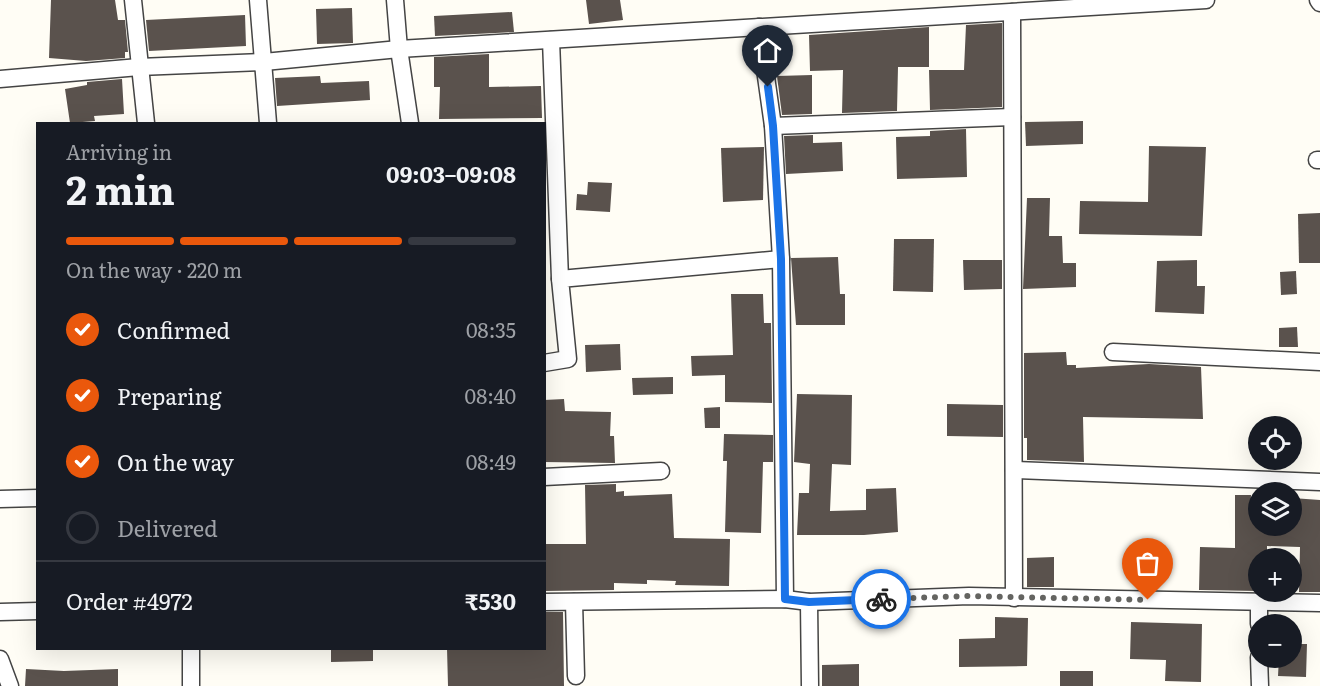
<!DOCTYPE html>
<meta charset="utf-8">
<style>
body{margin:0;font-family:Literata,serif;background:#242831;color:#f1f3f6;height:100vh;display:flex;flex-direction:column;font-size:22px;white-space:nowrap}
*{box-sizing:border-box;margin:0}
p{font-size:20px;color:#9ea1a6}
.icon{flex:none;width:33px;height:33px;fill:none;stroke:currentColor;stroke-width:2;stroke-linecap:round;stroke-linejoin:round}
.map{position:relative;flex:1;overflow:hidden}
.panel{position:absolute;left:36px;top:122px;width:510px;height:528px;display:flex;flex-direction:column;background:#171b24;border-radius:0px;box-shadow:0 6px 24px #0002}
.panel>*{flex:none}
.buttons{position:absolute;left:1248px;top:416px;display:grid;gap:12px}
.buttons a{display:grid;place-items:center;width:54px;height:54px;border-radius:50%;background:#171b24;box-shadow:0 6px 24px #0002;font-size:30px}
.pin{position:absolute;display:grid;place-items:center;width:51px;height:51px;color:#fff;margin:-62px -26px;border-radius:50% 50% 50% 0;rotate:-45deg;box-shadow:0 0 6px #0007}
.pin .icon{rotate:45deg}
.courier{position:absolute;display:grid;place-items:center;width:60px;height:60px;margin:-30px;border:4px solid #1a73e8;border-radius:50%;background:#fff;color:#222;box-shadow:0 2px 8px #0007}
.headline em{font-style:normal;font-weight:700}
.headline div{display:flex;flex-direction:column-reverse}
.headline{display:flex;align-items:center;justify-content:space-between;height:102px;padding:0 30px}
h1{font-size:39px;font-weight:700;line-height:45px}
.bar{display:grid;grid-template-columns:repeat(4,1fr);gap:9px 6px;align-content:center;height:72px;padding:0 30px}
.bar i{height:8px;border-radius:4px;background:#363941}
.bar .on{background:#ea580c}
.bar p{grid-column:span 4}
.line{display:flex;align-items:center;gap:15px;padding:0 30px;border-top:2px solid #363941}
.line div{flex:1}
ol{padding:0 30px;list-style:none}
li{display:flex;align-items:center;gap:18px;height:66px}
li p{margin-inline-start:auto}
li .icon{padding:6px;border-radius:50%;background:#ea580c;color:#fff;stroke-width:4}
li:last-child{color:#9ea1a6}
li i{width:33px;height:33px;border:3px solid #363941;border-radius:50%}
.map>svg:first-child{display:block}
.building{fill:#5a524d}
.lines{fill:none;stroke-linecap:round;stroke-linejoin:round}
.minor-casing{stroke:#444;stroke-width:19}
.minor{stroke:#fff;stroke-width:16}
.done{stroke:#646461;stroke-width:6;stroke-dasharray:0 10.8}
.route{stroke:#1a73e8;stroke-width:8}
</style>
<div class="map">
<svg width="1320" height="686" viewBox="0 0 1320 686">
<rect width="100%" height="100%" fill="#fffdf5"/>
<g class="building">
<polygon points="51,0 115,0 118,20 125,20 128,52 125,52 125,58 86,61 49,58"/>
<polygon points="586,0 620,0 623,20 589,24"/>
<polygon points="352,8 353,43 317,44 316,9"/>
<polygon points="512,12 514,32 435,36 434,16"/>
<polygon points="245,15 246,46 149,51 146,20"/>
<polygon points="1002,23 1002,107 930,110 929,70 964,70 966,25"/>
<polygon points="929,27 929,67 898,67 897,111 842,113 843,70 810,71 809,35"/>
<polygon points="489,54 489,87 541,86 542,118 439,119 440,87 434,87 434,57"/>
<polygon points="812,75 812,114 782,115 777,76"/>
<polygon points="320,76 321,83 369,81 370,100 277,106 275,78"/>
<polygon points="122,79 124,114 94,116 95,121 70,123 65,89 87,85 87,82"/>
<polygon points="1083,121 1083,144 1026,146 1025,122"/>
<polygon points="966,129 967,177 897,179 896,137 930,136 930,131"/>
<polygon points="813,135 813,143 842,142 843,171 786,174 784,136"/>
<polygon points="1149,146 1206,147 1202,236 1079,234 1080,201 1148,202"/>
<polygon points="764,147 763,200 723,202 721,148"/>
<polygon points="588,182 612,183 610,212 576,210 577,194 587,195"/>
<polygon points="1027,198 1050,198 1049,236 1062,236 1063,263 1076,263 1076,287 1023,289"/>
<polygon points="1320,213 1320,263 1299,263 1298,214"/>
<polygon points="894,239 934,239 933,292 893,291"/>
<polygon points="838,257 840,294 845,294 845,325 796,325 791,258"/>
<polygon points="963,260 1002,260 1002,289 964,290"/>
<polygon points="1197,260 1197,286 1205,286 1204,314 1155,312 1157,261"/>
<polygon points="1296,271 1297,294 1281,295 1280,272"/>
<polygon points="731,294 763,294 764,323 771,323 772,403 725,402 725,375 692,376 691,356 733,355"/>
<polygon points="1297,327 1298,347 1279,347 1279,328"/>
<polygon points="620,344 621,370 586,372 585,345"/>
<polygon points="1066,352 1067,365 1076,365 1076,368 1149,364 1201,367 1203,419 1083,417 1084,462 1027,460 1027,438 1024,438 1024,353"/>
<polygon points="673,377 673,394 633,395 632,378"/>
<polygon points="797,394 852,395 851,465 832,464 830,511 866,510 866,489 896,488 898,532 864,535 797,535 799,493 809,493 810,464 794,462"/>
<polygon points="564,399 565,411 611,412 610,436 614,436 615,463 544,462 544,400"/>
<polygon points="947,404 1003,405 1003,437 947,436"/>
<polygon points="720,407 720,428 705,428 704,408"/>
<polygon points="724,434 773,435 773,462 763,462 761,533 725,532 727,461 723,461"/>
<polygon points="616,484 616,492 624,491 624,496 672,494 674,538 730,539 729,586 675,585 676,581 647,580 647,584 614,583 614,590 544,591 544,544 586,544 585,485"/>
<polygon points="1235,495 1251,495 1250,516 1258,516 1258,525 1292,525 1292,498 1320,500 1320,592 1299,592 1300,547 1267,546 1267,558 1258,558 1258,591 1199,590 1200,547 1235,548"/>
<polygon points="1054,557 1054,587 1027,587 1027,558"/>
<polygon points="544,612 563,612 564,686 448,686 447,648 544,648"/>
<polygon points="995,617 1028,618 1027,666 959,667 959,639 995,638"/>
<polygon points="1131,622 1202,624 1201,682 1165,681 1166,660 1130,659"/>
<polygon points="1292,644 1307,644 1306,677 1278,676 1279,657 1292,657"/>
<polygon points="331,648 373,648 373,661 331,662"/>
<polygon points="859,664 859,686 822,686 822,665"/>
<polygon points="26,669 64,671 118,669 118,686 25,686"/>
<rect x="1060" y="671" width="33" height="15"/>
</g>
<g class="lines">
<g class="minor-casing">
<g id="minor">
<polyline points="133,0 146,123"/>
<polyline points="258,0 268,123"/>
<polyline points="395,0 399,49 410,123"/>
<polyline points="1318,0 1320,3"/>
<polyline points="1012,12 1014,598"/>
<polyline points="759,27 773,126 781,259 785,599"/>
<polyline points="551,40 560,279"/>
<polyline points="0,79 139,67 264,62 399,49 1206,0"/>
<polyline points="773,126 1012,117"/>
<polyline points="1317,160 1320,160"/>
<polyline points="1113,352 1320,362"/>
<polyline points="544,363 568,359 560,279 781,259"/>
<polyline points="1014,470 1320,482"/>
<polyline points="544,477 661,471"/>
<polyline points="0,499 38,498"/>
<polyline points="544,602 785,599 809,602 969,596 1320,603"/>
<polyline points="574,602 576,676"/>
<polyline points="809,602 810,686"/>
<polyline points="1259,603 1259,624"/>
<polyline points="0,612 38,611"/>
<polyline points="191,648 191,686"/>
<polyline points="1259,657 1260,686"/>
<polyline points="0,659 10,686"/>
</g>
</g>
<use href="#minor" class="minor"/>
</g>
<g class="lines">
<polyline class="done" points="881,599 969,596 1148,600"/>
<polyline class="route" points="768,87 773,126 781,259 785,599 809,602 881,599"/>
</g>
</svg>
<div class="buttons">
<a><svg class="icon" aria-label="locate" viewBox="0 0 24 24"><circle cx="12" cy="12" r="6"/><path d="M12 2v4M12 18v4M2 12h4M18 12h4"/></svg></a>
<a><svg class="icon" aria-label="layers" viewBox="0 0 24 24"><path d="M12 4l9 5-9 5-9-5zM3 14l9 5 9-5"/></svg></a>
<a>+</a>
<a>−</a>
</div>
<div class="pin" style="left:1148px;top:600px;background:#ea580c"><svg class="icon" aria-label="bag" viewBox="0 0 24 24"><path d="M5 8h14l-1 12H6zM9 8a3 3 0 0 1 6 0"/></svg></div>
<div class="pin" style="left:768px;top:87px;background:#1f2937"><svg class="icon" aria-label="home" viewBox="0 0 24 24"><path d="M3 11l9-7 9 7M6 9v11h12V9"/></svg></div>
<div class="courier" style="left:881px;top:599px"><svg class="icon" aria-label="bike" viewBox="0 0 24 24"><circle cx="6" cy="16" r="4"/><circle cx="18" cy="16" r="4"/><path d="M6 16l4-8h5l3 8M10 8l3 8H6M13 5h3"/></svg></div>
<section class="panel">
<div class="headline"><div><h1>2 min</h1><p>Arriving in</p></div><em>09:03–09:08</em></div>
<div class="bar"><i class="on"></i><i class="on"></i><i class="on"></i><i></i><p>On the way · 220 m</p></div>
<ol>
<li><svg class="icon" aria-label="check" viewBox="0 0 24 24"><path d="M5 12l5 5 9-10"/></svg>Confirmed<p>08:35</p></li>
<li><svg class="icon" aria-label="check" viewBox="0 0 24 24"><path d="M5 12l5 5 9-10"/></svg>Preparing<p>08:40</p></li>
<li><svg class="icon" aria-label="check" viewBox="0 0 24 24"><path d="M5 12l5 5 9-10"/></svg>On the way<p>08:49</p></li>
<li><i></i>Delivered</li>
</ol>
<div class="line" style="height:78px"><div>Order #4972</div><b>₹530</b></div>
</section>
</div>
